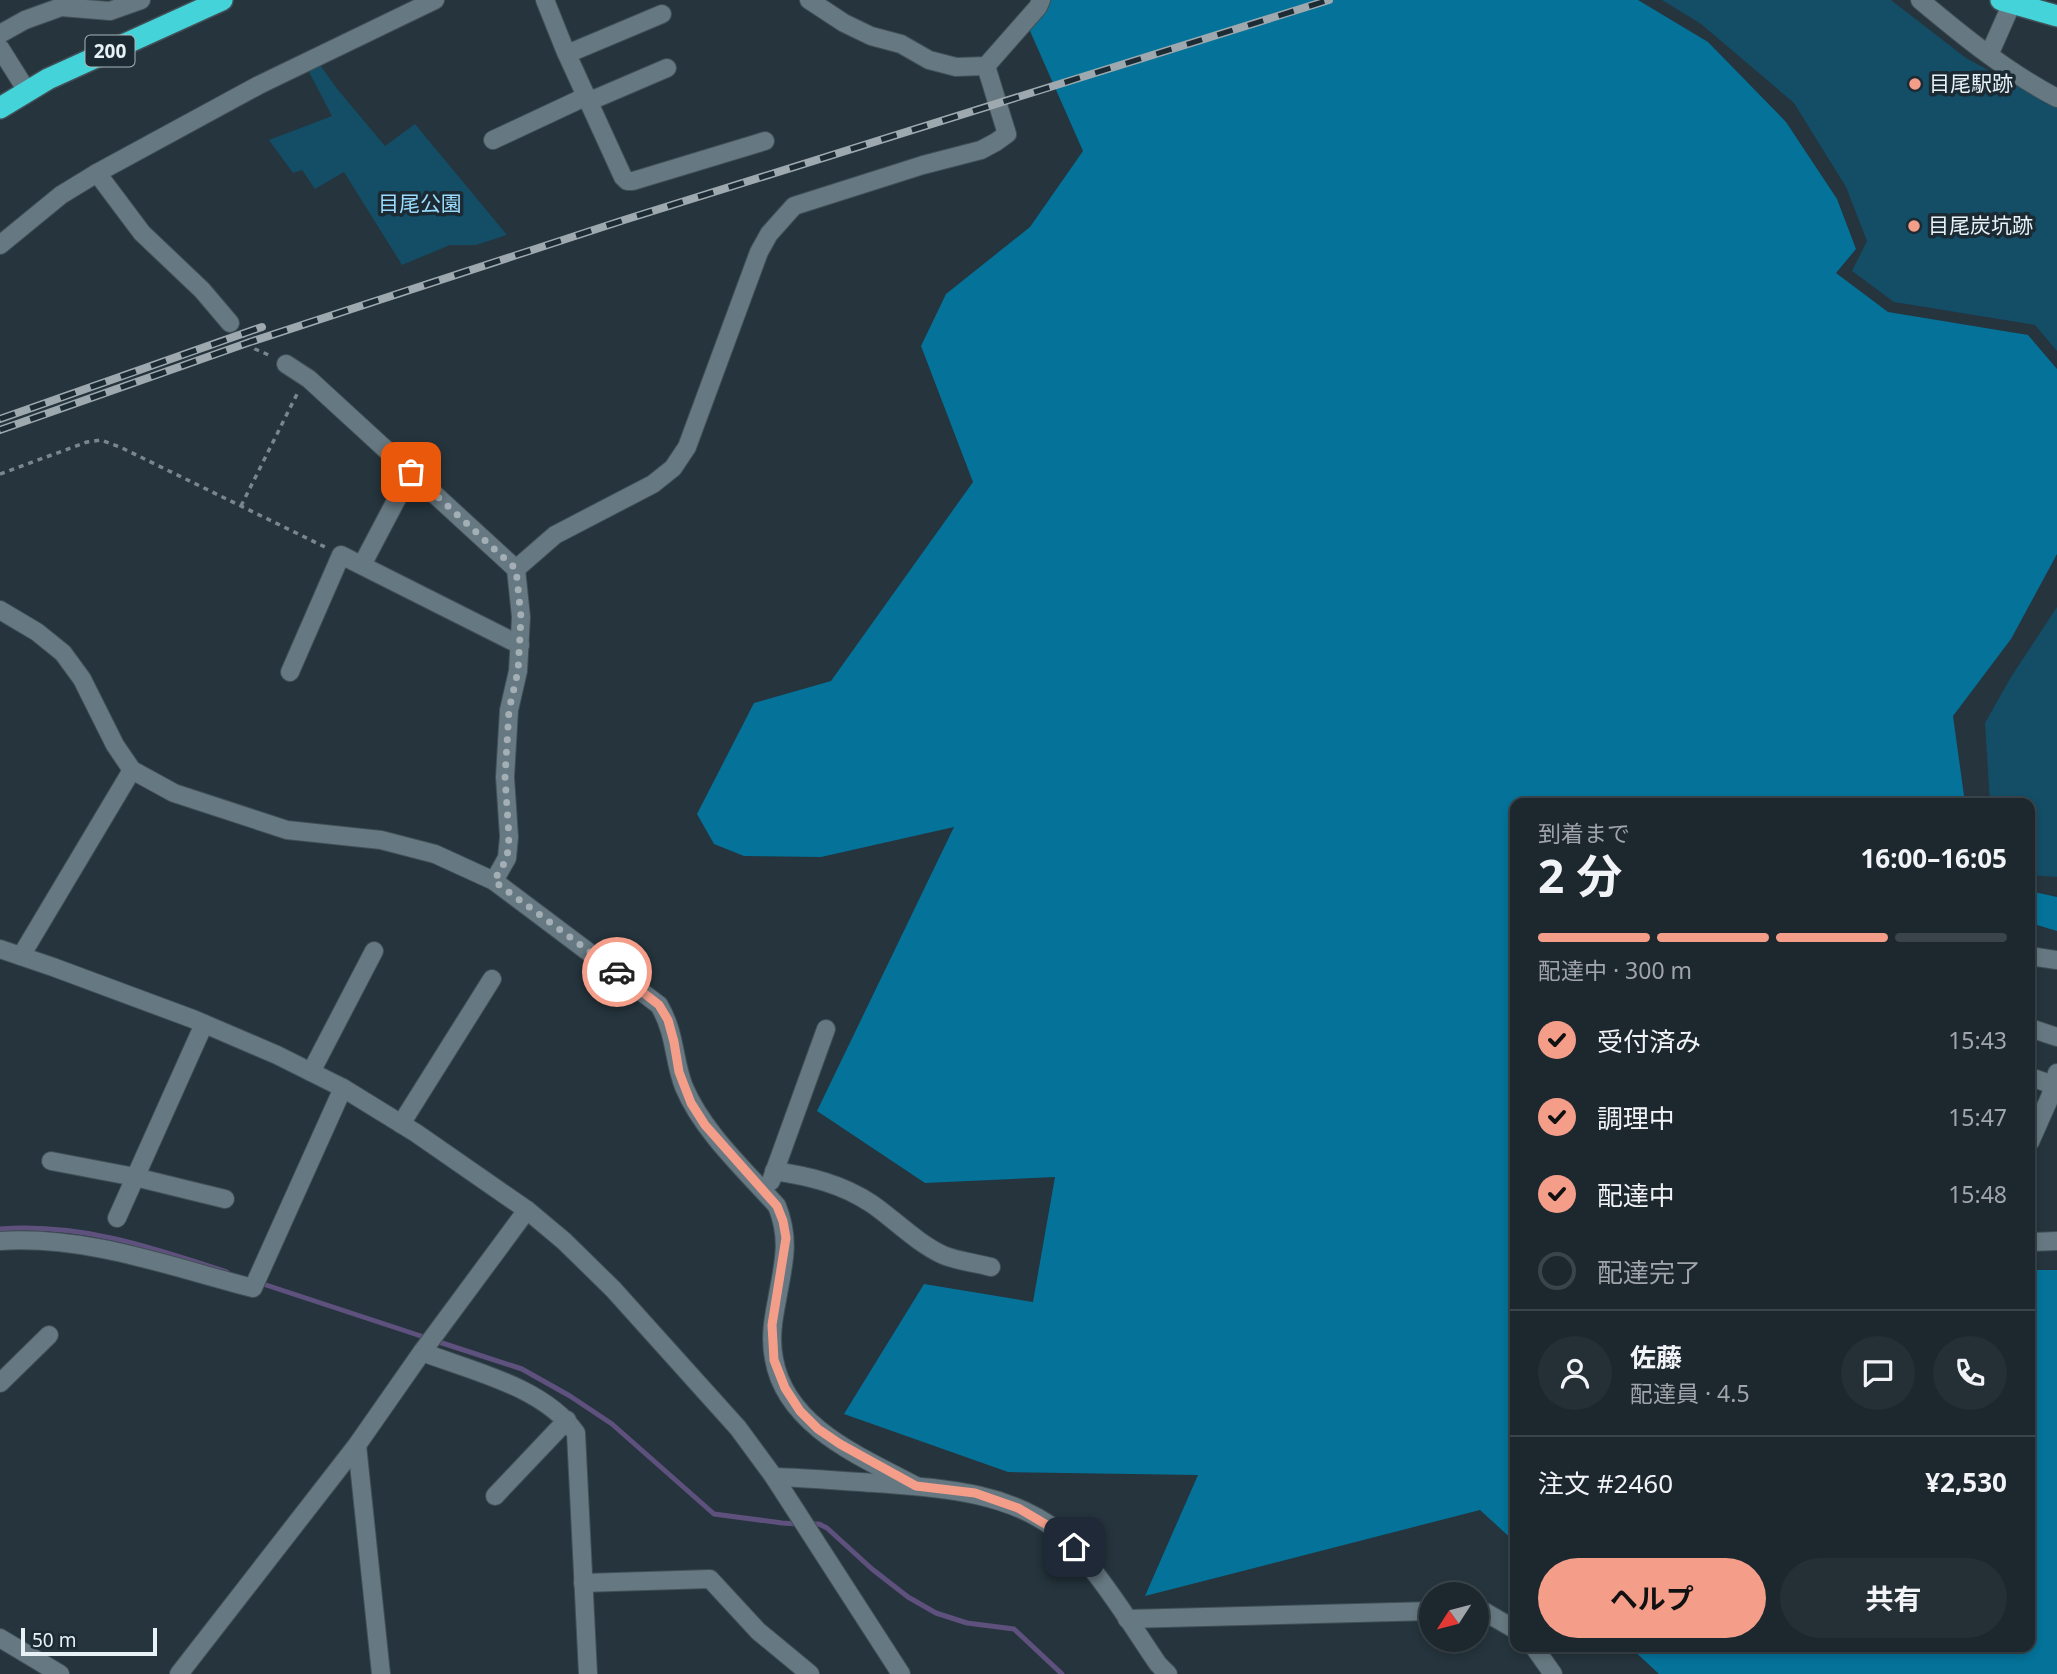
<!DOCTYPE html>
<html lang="ja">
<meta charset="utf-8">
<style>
body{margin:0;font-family:"Noto Sans","Noto Sans JP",sans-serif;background:#252f36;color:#f1f3f6;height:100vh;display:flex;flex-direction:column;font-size:26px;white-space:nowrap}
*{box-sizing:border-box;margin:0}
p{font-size:23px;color:#a0a5aa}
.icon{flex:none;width:38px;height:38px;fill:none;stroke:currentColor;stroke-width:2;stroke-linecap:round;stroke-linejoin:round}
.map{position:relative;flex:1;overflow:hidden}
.details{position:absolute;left:1510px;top:798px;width:525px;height:854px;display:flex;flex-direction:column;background:#1c272e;border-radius:14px;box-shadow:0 4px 10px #0003,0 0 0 2px #3a444a}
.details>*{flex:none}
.needle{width:46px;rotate:234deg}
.tools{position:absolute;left:1419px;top:1582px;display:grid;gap:14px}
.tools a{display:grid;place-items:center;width:70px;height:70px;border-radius:50%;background:#1c272e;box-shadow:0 4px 10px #0003,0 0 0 2px #3a444a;font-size:35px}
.scale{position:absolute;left:21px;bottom:18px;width:136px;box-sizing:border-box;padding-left:7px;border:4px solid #e7f1f6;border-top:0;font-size:19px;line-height:24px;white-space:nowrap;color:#e7f1f6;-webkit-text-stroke:5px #1b2a33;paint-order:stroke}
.pin{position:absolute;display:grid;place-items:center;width:60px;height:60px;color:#fff;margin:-30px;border-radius:14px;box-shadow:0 4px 10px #0006}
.courier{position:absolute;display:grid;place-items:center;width:70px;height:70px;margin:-35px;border:5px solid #f49e8a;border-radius:50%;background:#fff;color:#222;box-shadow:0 2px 9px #0007}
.headline em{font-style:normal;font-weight:700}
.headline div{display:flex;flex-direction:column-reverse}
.headline{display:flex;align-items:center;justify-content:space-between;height:119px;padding:0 28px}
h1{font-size:46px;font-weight:700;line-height:52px}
.bar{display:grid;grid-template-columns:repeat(4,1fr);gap:10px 7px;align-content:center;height:84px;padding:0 28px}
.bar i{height:9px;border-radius:5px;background:#3a444a}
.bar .current{background:#f49e8a}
.bar p{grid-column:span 4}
.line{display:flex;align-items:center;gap:18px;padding:0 28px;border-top:2px solid #3a444a}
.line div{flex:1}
.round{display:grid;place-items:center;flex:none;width:74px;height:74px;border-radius:37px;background:#252f36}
ol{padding:0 28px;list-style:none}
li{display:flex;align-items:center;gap:21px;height:77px}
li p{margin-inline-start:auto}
li .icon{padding:7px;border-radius:50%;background:#f49e8a;color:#111;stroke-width:4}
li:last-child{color:#a0a5aa}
li i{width:38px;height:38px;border:4px solid #3a444a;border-radius:50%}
.button{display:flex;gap:14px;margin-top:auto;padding:14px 28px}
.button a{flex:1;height:80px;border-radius:42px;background:#f49e8a;color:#111;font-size:28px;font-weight:700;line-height:80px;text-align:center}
.button a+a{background:#252f36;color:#f1f3f6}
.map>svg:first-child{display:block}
.green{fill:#134d66}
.forest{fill:#057299}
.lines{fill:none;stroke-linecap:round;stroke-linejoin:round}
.stream{stroke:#5f517d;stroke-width:5}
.minor-casing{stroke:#414f56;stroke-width:20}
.highway-casing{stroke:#414f56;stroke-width:24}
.path{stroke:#7a868e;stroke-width:3.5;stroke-dasharray:5 5;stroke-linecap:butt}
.minor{stroke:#667881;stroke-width:18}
.highway{stroke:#44d3d9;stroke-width:21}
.rail-casing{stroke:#9da9af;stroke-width:8}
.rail{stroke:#1b2a33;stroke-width:5;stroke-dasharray:16;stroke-linecap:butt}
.done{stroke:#a3afb5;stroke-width:7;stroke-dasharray:0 12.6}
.route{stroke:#f49e8a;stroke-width:9}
.poi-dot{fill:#f49e8a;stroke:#1b2a33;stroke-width:2.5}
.labels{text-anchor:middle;stroke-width:7;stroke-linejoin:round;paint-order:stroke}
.shield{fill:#1b2a33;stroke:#aab5bc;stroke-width:2}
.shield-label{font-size:19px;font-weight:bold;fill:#e7f1f6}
.poi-label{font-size:21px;fill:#e7f1f6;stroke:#1b2a33;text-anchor:start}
.park-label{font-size:21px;fill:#9bdbfd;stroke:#1b2a33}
</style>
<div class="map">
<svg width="2057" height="1674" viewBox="0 0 2057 1674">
<rect width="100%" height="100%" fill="#25343d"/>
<g class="green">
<polygon points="1662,0 1891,0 1966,58 2057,108 2057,351 2035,325 1894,302 1852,271 1867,241 1846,187 1794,103 1701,24"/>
<polygon points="320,65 338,90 385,146 415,124 507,235 476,245 450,245 402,265 344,172 315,189 302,170 293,173 269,140 332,116 308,70"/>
<polygon points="2057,607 2057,877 2030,875 2030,803 1990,803 1985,723 2011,677"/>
</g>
<g class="forest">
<polygon points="1048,0 1638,0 1708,42 1786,122 1837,199 1856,249 1836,273 1888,312 2028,335 2057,369 2057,554 2011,639 1953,716 1965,803 1516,803 1515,1542 1480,1510 1145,1596 1198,1475 1008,1472 844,1414 924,1284 1033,1302 1055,1177 925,1183 817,1111 954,827 821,857 744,856 714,844 697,814 754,703 831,681 973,482 921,346 946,294 1030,227 1083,151 1030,31"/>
<polygon points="2030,891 2057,897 2057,931 2030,923"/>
<polygon points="2030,1270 2057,1270 2057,1674 1659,1674 1630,1647 2030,1647"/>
</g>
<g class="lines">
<g class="stream">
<path d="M0 1229C81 1223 151 1247 227 1272"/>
<polyline points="260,1283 427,1338"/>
<polyline points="436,1341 522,1369 570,1396 612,1424 714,1514 782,1523 798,1524"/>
<polyline points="808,1524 819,1524 827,1528 872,1569 908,1597 936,1613 967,1623 1014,1629 1062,1674"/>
</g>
<g class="minor-casing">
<g id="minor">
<polyline points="545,0 565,50 623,177 627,181 633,181 765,141"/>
<polyline points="809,0 844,23 871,36 901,44 929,60 956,67 986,66 1038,7 1041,0"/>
<path d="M1920 0C1963 36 2007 72 2057 98"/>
<polyline points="0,34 25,20 61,7 110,11 141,0"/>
<polyline points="0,48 27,91"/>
<polyline points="567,54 662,14"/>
<polyline points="1989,55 2012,3"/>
<polyline points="590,101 667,68"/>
<polyline points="493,140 587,96"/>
<polyline points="97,173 142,233 202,290 230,323"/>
<polyline points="0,245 61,195 97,173 259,85 435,0"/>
<polyline points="286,364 309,379 516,569"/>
<polyline points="362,565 411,472"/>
<path d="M0 610 37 632 63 653 82 679 115 745 132 770 174 793 287 830 381 840 435 854 494 881 659 1005C676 1034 673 1059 684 1087 703 1132 745 1170 777 1206 791 1241 783 1265 777 1300 773 1320 770 1339 774 1359 786 1427 862 1457 916 1486"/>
<polyline points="290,672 341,555 520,645"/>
<polyline points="494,881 507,858 509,837 505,777 509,710 518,671 521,617 516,569 555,535 653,484 673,468 687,447 759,252 769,234 794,206 923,165 981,150 996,142 1007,134 986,66"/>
<polyline points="0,949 53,967 193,1019 277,1055 343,1088 416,1133 527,1210 564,1241 613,1289 738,1428 774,1477 901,1674"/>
<polyline points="21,956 132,770"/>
<polyline points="2030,956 2057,960"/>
<polyline points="2030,1028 2057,1037"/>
<polyline points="311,1072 374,951"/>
<polyline points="2030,1077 2054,1085"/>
<polyline points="401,1124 492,979"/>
<polyline points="2030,1142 2050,1097 2057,1073"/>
<polyline points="51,1161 135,1177 225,1199"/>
<path d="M774 1171C809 1176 842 1184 872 1204 895 1220 917 1243 943 1255 957 1261 976 1263 991 1267"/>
<polyline points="771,1181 826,1029"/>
<polyline points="117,1218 204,1024"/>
<path d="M0 1241C86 1235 171 1267 253 1288L343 1088"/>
<polyline points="2030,1242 2057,1241"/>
<path d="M422 1352C472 1371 544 1387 576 1433L588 1674"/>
<polyline points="0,1383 49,1335"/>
<polyline points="357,1445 381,1674"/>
<path d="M774 1477C808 1478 841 1481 875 1483 939 1488 1011 1491 1063 1535 1071 1541 1078 1551 1084 1559 1112 1592 1134 1629 1158 1664L1168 1674"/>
<polyline points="495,1496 567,1420"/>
<polyline points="583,1583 710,1579 758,1631 810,1674"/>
<polyline points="1477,1611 1485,1612 1516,1630"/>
<polyline points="1127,1619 1432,1611"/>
<polyline points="0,1638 60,1674"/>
<polyline points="1534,1647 1553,1674"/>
<polyline points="179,1674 357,1445 422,1352 527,1210"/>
</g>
</g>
<g class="highway-casing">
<g id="highway">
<polyline points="2001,0 2057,16"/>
<polyline points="0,108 48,79 222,0"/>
</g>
</g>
<g class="path">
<polyline points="242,333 255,349 271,356"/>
<polyline points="0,474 87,442 101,440 120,447 327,548"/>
<polyline points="241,506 298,392"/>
</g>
<use href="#minor" class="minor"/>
<use href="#highway" class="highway"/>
<g class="rail-casing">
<g id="rail">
<polyline points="0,419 262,327"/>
<polyline points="0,430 250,342 624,220 1329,0"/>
</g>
</g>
<use href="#rail" class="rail"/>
</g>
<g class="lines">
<polyline class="done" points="411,472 516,569 521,617 518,671 509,710 505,777 509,837 507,858 494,881 617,972"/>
<polyline class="route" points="617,972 659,1005 668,1020 674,1042 679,1072 691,1103 705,1125 777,1206 783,1221 786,1238 772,1325 774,1360 785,1388 800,1411 818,1429 840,1444 916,1486 975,1493 1018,1508 1064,1535 1074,1547"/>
</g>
<g class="poi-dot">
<circle cx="1915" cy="84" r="7"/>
<circle cx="1914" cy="226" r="7"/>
</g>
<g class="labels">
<rect class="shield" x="85.5" y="35.5" width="49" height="31" rx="5"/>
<g class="shield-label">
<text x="110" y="58">200</text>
</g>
<g class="poi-label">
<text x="1929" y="91">目尾駅跡</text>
<text x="1928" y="233">目尾炭坑跡</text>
</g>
<g class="park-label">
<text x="420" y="211">目尾公園</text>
</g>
</g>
</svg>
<div class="tools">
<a><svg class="needle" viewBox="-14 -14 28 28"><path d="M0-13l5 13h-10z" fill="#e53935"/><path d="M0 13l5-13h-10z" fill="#a0a5aa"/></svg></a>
</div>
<div class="scale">50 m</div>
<div class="pin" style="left:411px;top:472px;background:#ea580c"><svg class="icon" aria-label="bag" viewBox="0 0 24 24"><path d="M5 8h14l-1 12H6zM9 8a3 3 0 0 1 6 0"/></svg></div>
<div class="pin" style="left:1074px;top:1547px;background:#1f2937"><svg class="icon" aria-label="home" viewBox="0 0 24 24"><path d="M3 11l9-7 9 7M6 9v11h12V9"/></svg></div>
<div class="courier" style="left:617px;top:972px"><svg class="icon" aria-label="car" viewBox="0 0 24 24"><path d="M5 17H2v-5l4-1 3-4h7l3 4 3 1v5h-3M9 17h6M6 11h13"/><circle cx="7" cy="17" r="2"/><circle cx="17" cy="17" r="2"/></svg></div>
<section class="details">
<div class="headline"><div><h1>2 分</h1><p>到着まで</p></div><em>16:00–16:05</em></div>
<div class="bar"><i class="current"></i><i class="current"></i><i class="current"></i><i></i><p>配達中 · 300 m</p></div>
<ol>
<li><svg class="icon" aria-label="check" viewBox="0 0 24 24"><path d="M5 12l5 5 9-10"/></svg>受付済み<p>15:43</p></li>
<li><svg class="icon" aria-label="check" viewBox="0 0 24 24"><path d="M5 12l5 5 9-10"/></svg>調理中<p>15:47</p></li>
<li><svg class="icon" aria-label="check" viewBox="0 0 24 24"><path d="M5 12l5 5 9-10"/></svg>配達中<p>15:48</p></li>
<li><i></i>配達完了</li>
</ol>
<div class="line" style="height:126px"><a class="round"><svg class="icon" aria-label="person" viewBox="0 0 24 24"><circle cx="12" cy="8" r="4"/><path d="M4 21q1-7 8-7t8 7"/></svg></a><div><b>佐藤</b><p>配達員 · 4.5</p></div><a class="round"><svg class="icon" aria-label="chat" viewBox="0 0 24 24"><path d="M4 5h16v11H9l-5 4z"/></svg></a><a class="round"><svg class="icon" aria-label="phone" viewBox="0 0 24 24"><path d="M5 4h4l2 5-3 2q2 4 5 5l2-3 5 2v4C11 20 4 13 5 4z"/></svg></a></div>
<div class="line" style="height:91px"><div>注文 #2460</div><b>¥2,530</b></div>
<div class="button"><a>ヘルプ</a><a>共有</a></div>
</section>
</div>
